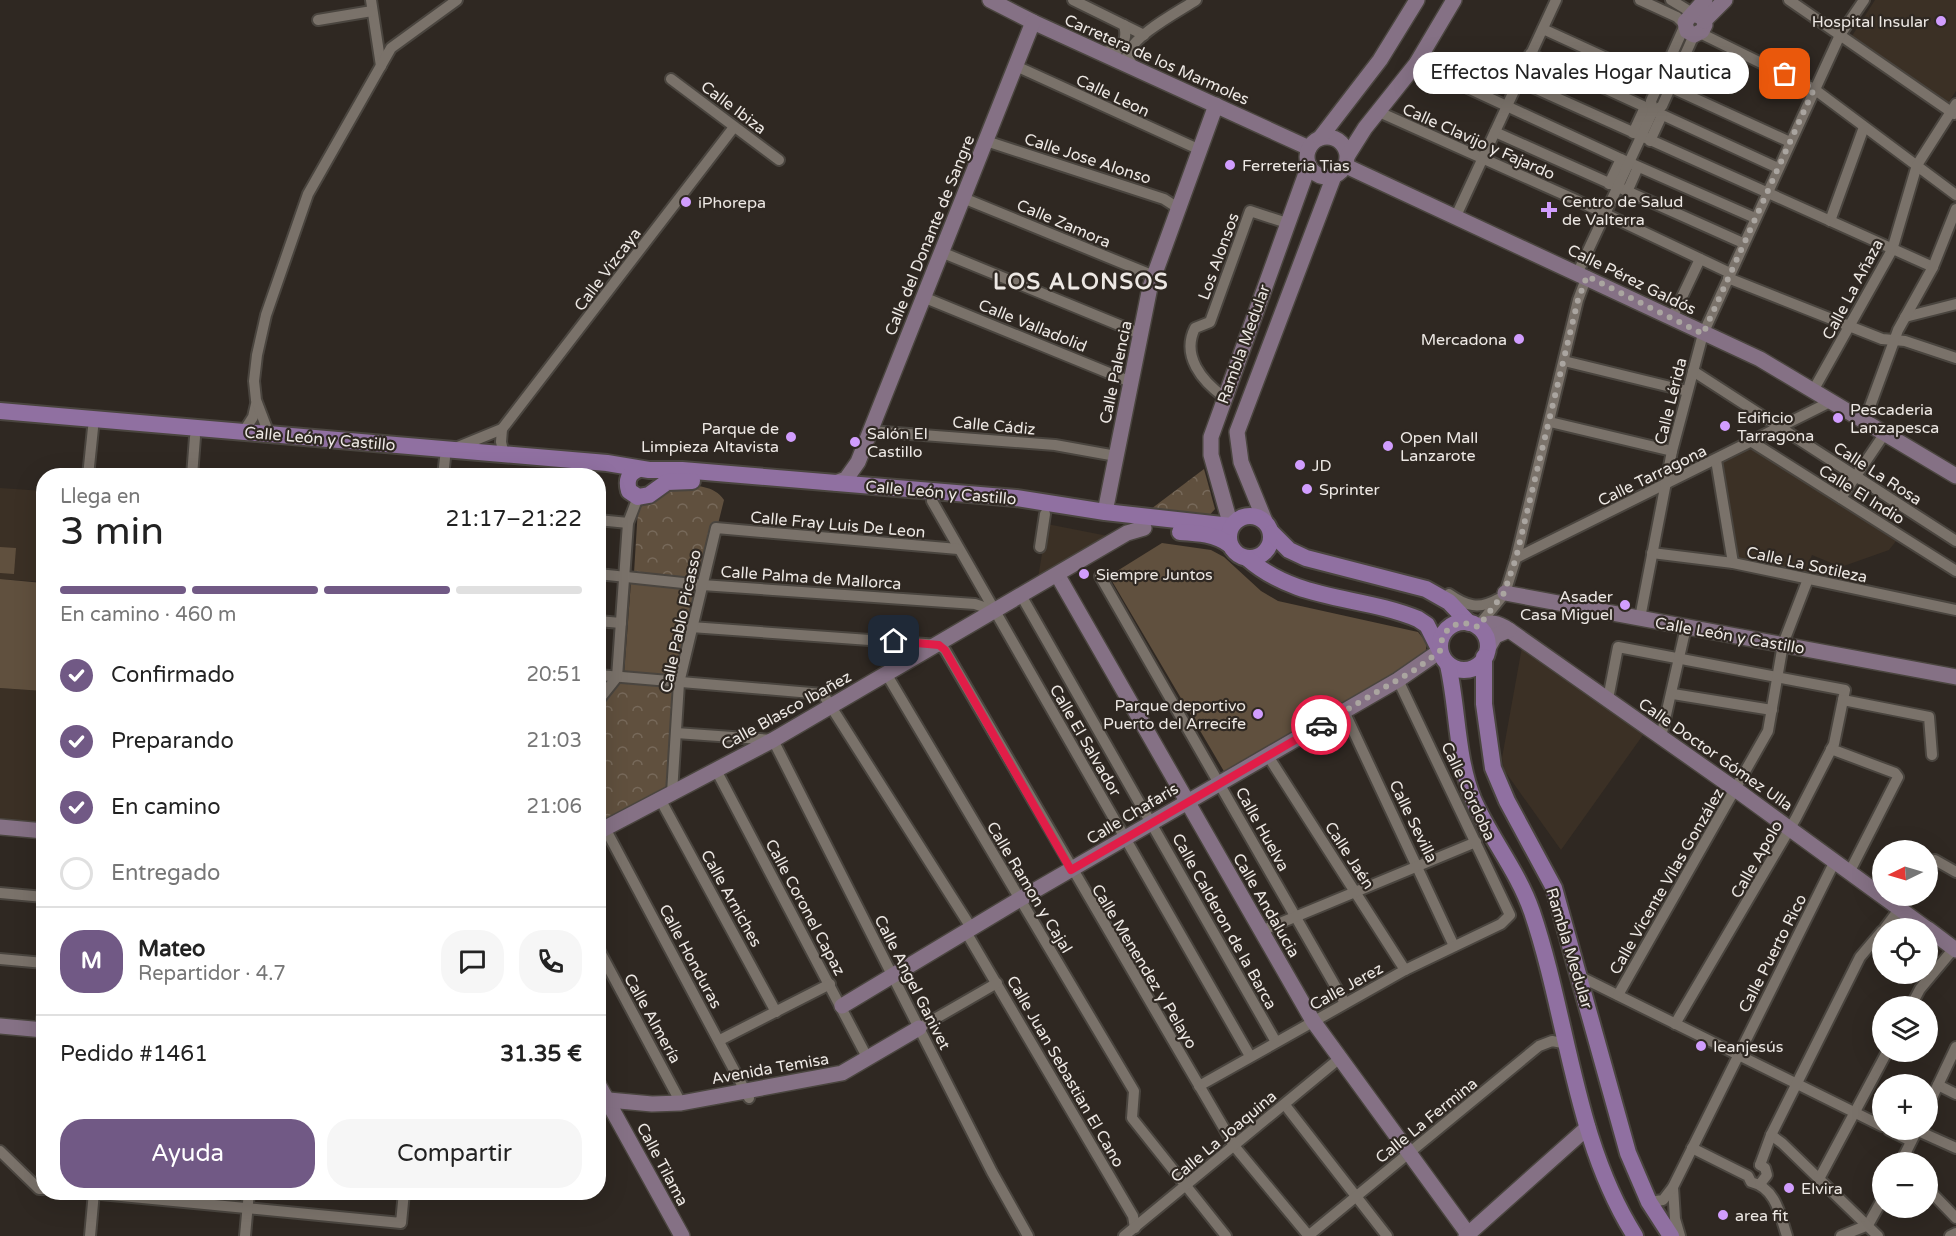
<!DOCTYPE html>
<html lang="es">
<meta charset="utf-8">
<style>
body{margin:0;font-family:"Varela Round",sans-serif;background:#f6f6f6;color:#222;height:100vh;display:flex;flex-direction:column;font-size:22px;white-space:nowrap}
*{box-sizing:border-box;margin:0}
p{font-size:20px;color:#767676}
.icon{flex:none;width:33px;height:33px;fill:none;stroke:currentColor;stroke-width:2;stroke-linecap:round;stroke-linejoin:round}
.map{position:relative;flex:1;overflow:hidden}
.details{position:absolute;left:36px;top:468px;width:570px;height:732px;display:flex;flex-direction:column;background:#fff;border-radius:24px;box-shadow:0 6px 24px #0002}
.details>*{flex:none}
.needle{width:39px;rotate:265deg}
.tools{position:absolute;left:1872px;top:840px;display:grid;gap:12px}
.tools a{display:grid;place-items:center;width:66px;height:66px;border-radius:50%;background:#fff;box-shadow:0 6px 24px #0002;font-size:30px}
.pin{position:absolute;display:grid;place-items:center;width:51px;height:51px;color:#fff;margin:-26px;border-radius:12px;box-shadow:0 3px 9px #0006}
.courier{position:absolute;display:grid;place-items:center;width:60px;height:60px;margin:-30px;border:4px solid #e11d48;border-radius:50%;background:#fff;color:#222;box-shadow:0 2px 8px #0007}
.bubble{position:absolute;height:42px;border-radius:21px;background:#fff;box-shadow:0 6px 24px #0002;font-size:20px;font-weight:600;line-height:42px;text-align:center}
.overview em{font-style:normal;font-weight:600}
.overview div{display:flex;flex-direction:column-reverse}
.overview{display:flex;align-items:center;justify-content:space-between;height:102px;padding:0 24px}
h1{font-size:39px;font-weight:600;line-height:45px}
.bar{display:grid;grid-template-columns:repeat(4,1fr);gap:9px 6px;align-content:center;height:72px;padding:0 24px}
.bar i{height:8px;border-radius:4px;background:#e0e0e0}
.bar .on{background:#715985}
.bar p{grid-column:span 4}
.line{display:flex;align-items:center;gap:15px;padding:0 24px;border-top:2px solid #e0e0e0}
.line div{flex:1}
.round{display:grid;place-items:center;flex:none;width:63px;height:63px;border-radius:24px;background:#f6f6f6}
ol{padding:0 24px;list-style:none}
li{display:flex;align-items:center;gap:18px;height:66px}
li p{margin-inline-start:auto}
li .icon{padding:6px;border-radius:50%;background:#715985;color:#fff;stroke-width:4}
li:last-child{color:#767676}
li i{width:33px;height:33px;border:3px solid #e0e0e0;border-radius:50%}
.cta{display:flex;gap:12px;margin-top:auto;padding:12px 24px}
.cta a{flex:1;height:69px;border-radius:24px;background:#715985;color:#fff;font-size:24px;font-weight:600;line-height:69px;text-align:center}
.cta a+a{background:#f6f6f6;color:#222}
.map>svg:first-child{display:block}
.built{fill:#3b3025}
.park{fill:url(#park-crowns)}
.garden{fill:#60503e}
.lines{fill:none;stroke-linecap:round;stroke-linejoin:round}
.street-casing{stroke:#4a453f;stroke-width:14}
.secondary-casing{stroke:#4a453f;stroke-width:18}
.primary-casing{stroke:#4a453f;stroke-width:20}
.street{stroke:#7a726a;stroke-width:10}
.secondary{stroke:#857185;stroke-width:15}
.primary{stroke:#9070a1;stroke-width:16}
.done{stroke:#aaa5a0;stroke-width:6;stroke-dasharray:0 10.8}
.route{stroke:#e11d48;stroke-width:8}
.poi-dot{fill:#d19dfe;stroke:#2f2822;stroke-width:2}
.labels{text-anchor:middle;stroke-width:4.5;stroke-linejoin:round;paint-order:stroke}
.poi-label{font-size:16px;fill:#ede8e4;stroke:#2f2822;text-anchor:start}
.street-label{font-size:16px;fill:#ede8e4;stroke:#2f2822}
.district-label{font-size:22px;font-weight:bold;letter-spacing:1.5px;fill:#ede8e4;stroke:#2f2822}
</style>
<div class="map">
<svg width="1956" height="1236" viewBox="0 0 1956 1236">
<defs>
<pattern id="park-crowns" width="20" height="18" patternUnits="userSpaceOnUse" patternTransform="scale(1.5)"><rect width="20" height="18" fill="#60503e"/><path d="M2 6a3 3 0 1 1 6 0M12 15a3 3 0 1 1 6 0" fill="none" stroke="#77695a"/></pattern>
</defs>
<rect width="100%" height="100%" fill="#2f2822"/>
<g class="built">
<polygon points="1875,0 1956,0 1956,91 1948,103 1852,36"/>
<polygon points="1750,447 1896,541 1889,550 1841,567 1812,555 1805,573 1739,558 1722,462"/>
<polygon points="0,488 43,491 43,582 0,579"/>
<polygon points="1047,524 1113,537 1038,578"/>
<polygon points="1522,647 1643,735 1561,850 1504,770 1502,758"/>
<polygon points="0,688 43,691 43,826 0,822"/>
</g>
<g class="park">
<polygon points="1204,469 1215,509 1207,518 1147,512"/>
<path d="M680 484C696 486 714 485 724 500L718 524H711L699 579 634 573 638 508Z"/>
<polygon points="619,682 676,687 668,788 599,825 599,711"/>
</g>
<g class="garden">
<polygon points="1162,543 1211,550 1224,557 1261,591 1278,601 1418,632 1427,643 1425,655 1225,773 1109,576"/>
<polygon points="0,547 16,548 14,574 0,573"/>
<polygon points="0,579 43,583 43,691 0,688"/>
<polygon points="631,582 697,591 677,679 624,674"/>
</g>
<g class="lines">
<g class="street-casing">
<g id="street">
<polyline points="371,0 381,66"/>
<polyline points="1073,0 1144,35"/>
<polyline points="1671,0 1694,14"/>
<polyline points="1789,0 1954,114"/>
<polyline points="318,20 372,11"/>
<polyline points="1543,29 1790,142"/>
<polyline points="1700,33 1814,89 1956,195"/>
<path d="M1101 52 1118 50C1125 41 1127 36 1124 25"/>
<polyline points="1530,54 1778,168"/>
<polyline points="1416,64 1621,159 1755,218"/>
<polyline points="1016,66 1198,149"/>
<path d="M1134 68 1127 56C1133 35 1178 12 1196 0"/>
<polyline points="671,79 779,160"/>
<polyline points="1519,81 1933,267"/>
<polyline points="1653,111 1662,106 1694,35"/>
<polyline points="1379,112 1576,200 1730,273"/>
<polyline points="1495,132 1743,243"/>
<polyline points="1633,133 1645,107"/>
<polyline points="986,141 1164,199 1178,208"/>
<polyline points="1650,141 1662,115"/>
<polyline points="1609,184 1621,159"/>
<polyline points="1627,192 1638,167"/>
<polyline points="963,198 1154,276"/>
<polyline points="1456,216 1556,0"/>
<polyline points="1830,221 1864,127"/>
<polyline points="941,252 1141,334"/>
<polyline points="1578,272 1653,111 1651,101 1685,25 1677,17 1640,0"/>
<polyline points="1728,278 1882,339 1905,341 1956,358"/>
<polyline points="923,297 1131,382"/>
<polyline points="1905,317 1956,304"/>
<polyline points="1672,318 1700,259"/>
<polyline points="1564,361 1687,391"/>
<polyline points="1693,371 1956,541"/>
<polyline points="1814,389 1892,250 1917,165 1956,104"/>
<path d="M1224 397C1202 381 1181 356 1195 328L1210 322 1250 211 1287 223"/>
<polyline points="1865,420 1898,330 1933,267 1956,209"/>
<polyline points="1550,422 1672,451"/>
<polyline points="502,429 501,442 504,455"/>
<polyline points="244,431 253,417 256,404"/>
<polyline points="870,431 1055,445 1116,456"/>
<polyline points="269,434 256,400 254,381 257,355 266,315 308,194 391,48 457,0"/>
<polyline points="1752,442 1956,571"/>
<polyline points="458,447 502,429 734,127"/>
<polyline points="1716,460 1733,563"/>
<polyline points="88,476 93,428"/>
<polyline points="192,476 195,437"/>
<polyline points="443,476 445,458"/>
<polyline points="1841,498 1885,433"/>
<polyline points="932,501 1250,1056"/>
<polyline points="598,520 628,523"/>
<polyline points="1040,547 1045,514"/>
<polyline points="1652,553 1733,563 1956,610"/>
<polyline points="1516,558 1832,401"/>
<polyline points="598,574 702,585 975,604 995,611"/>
<polyline points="1100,576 1345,1003"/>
<path d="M1449 594C1466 606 1479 610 1498 599"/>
<polyline points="1022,597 1276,1042"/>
<polyline points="1640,618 1672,451 1703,334 1840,35 1864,0"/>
<polyline points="598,621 621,623"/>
<polyline points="1479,625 1505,593 1516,558 1578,300 1587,276"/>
<polyline points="691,627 939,645 945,650 1235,1147 1308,1235"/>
<polyline points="598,675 823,694 972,929"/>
<polyline points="887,675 1134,1091 1132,1118 1226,1236"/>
<polyline points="1673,694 1772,710"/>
<polyline points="1608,699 1618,647 1845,690 1834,744 1796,818 1675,1024"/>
<polyline points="1843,700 1929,717 1932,755"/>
<polyline points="598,701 617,677 628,523 638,497"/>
<polyline points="1344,711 1454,946"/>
<polyline points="676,733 773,740 992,1172 1028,1236"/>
<polyline points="1661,737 1686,627"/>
<polyline points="1831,749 1895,773 1898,777 1850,871"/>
<polyline points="1268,756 1405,970"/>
<polyline points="716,770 868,1059"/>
<polyline points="672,793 679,683 716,528 958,549"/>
<polyline points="660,799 776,1012"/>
<polyline points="605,828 749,1098"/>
<polyline points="1928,865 1935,860 1956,872"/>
<polyline points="0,893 44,897"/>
<polyline points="1885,928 1909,896"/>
<polyline points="1261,931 1476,842"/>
<polyline points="966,932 1133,1216 1135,1228"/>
<polyline points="598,948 681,1103"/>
<polyline points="0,959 44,963"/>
<polyline points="1581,977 1882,1126"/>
<polyline points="1618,995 1768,731 1783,644 1808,579"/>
<polyline points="1911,1006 1920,989 1956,946"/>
<polyline points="919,1028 997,983"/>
<polyline points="41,1030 44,1004"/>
<polyline points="720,1040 830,984"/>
<polyline points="1938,1085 1956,1094"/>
<polyline points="1199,1086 1405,970 1501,924 1510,915 1398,680"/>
<polyline points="1285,1105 1387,1236"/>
<polyline points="1928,1106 1956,1047"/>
<polyline points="1889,1130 1911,1141"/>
<polyline points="1916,1130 1956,1148"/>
<polyline points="1771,1135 1782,1143 1878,1236"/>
<path d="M1692 1148 1748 1176 1751 1182C1776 1188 1780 1215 1787 1236"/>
<polyline points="0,1151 39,1189 44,1189"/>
<polyline points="1901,1162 1917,1130"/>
<polyline points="1760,1165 1771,1135 1860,957 1882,931"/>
<polyline points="1760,1165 1765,1168 1767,1175 1760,1184"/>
<polyline points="1819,1179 1887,1052"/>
<polyline points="1673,1187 1675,1219 1680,1236"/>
<polyline points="1928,1189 1956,1218"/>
<polyline points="80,1192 401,1223 404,1192"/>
<polyline points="1649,1202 1663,1200 1673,1187 1835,861"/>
<polyline points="90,1236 94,1192"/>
<polyline points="245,1236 249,1192"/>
<polyline points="1124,1236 1340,1058"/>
<polyline points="1308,1236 1539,1046 1552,1041 1568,1044"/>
<polyline points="1841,1236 1868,1225 1882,1200"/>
<polyline points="1950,1236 1956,1233"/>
</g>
</g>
<g class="secondary-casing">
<g id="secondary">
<polyline points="990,0 1033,22 1309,148"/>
<polyline points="1694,14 1703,18 1705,25 1702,31 1694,35 1687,31 1685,22 1705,0"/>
<polyline points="1704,21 1725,0"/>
<circle cx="1327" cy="157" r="20"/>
<polyline points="1320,138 1380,60 1417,0"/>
<polyline points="1348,155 1365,128 1416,64 1454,0"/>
<polyline points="1346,166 1760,359 1956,476"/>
<polyline points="835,483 846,479 858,462 1033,22"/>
<polyline points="1105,512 1150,287 1216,105"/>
<polyline points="1265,521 1241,462 1237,432 1334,176"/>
<polyline points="1231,526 1211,455 1211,437 1309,165"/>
<polyline points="1058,576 1313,1021 1468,1234"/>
<polyline points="1505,593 1956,677"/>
<path d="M1478 627C1491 621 1497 622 1509 630L1742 794 1926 928"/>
<polyline points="1487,650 1495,636 1509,630"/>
<polyline points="0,827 44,831"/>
<polyline points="598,832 773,740 1127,533 1144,528"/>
<polyline points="1928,929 1956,950"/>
<polyline points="842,1006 1020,899 1398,680 1440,651"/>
<polyline points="0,1026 44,1030"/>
<polyline points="598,1084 682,1236"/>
<polyline points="598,1099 652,1104 681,1103 842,1073 919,1028"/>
<polyline points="1466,1236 1588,1127"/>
</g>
</g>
<g class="primary-casing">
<g id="primary">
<polyline points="0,411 607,463 649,470 682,470 1016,498 1105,512 1231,526"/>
<path d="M639 469C628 473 626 481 629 491L638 497 649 495 667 482 692 481"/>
<circle cx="1250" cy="537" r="21"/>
<path d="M1180 532C1198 533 1216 534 1230 545"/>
<polyline points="1272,533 1289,550 1306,558 1426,589 1449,602 1469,623"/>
<path d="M1247 558C1297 602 1360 595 1418 619L1427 625 1440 651"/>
<circle cx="1464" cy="646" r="24"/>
<polyline points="1484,657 1484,704 1493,768 1507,801 1554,888 1628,1153 1649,1202 1671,1236"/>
<path d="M1448 665C1458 709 1456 756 1473 799 1490 838 1518 871 1532 912 1568 1018 1574 1140 1635 1236"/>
</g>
</g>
<use href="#street" class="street"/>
<use href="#secondary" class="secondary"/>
<use href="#primary" class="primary"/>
</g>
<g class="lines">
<path class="done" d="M1321 725 1416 669 1440 651C1441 629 1456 617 1478 627L1504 593 1516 558 1578 300 1587 276 1703 334 1814 89 1785 74"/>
<polyline class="route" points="894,641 939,645 945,650 1071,870 1321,725"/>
</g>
<g class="poi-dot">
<circle cx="1941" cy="21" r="6"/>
<circle cx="1230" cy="165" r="6"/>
<circle cx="686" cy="202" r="6"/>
<path d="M1546 201h6v6h6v6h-6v6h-6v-6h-6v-6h6z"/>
<circle cx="1519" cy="339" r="6"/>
<circle cx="1838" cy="418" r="6"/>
<circle cx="1725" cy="426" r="6"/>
<circle cx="791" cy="437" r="6"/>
<circle cx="855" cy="442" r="6"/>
<circle cx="1388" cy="446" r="6"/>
<circle cx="1300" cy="465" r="6"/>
<circle cx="1307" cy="489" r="6"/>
<circle cx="1084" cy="574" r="6"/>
<circle cx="1625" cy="605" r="6"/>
<circle cx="1258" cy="714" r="6"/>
<circle cx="1701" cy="1046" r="6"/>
<circle cx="1789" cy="1188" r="6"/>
<circle cx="1723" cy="1215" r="6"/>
</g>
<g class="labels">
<g class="poi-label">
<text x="1929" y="27" text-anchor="end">Hospital Insular</text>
<text x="1242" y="171">Ferreteria Tias</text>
<text x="1562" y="207">Centro de Salud<tspan x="1562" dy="18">de Valterra</tspan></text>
<text x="698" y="208">iPhorepa</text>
<text x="1507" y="345" text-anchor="end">Mercadona</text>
<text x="1850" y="415">Pescaderia<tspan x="1850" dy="18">Lanzapesca</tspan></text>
<text x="1737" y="423">Edificio<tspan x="1737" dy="18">Tarragona</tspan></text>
<text x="779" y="434" text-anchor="end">Parque de<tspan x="779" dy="18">Limpieza Altavista</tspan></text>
<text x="867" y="439">Salón El<tspan x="867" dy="18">Castillo</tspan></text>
<text x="1400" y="443">Open Mall<tspan x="1400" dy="18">Lanzarote</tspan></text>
<text x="1312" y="471">JD</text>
<text x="1319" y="495">Sprinter</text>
<text x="1096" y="580">Siempre Juntos</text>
<text x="1613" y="602" text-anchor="end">Asader<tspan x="1613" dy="18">Casa Miguel</tspan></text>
<text x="1246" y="711" text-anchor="end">Parque deportivo<tspan x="1246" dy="18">Puerto del Arrecife</tspan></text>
<text x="1713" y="1052">Ieanjesús</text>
<text x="1801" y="1194">Elvira</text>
<text x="1735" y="1221">area fit</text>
</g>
<g class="street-label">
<text transform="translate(1157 59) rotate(24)" y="6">Carretera de los Marmoles</text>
<text transform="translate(1113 95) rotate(25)" y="6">Calle Leon</text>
<text transform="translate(734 107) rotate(37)" y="6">Calle Ibiza</text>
<text transform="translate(1479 141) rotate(24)" y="6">Calle Clavijo y Fajardo</text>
<text transform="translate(1088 158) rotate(18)" y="6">Calle Jose Alonso</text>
<text transform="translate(1064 223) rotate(23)" y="6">Calle Zamora</text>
<text transform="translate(929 235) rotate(-68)" y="6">Calle del Donante de Sangre</text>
<text transform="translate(1218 256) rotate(-70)" y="6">Los Alonsos</text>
<text transform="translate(607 269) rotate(-53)" y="6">Calle Vizcaya</text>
<text transform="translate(1632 279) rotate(26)" y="6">Calle Pérez Galdós</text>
<text transform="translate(1852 289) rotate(-62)" y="6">Calle La Añaza</text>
<text transform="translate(1033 325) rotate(22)" y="6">Calle Valladolid</text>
<text transform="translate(1243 344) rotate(-70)" y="6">Rambla Medular</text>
<text transform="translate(1115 372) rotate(-78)" y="6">Calle Palencia</text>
<text transform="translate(1670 401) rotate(-76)" y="6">Calle Lérida</text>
<text transform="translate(994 425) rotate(5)" y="6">Calle Cádiz</text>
<text transform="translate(320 438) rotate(5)" y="6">Calle León y Castillo</text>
<text transform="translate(1878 473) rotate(33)" y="6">Calle La Rosa</text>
<text transform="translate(1652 475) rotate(-26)" y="6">Calle Tarragona</text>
<text transform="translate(941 492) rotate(5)" y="6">Calle León y Castillo</text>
<text transform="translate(1862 494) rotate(32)" y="6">Calle El Indio</text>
<text transform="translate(838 524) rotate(5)" y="6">Calle Fray Luis De Leon</text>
<text transform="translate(1807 564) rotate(12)" y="6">Calle La Sotileza</text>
<text transform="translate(811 577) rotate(4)" y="6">Calle Palma de Mallorca</text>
<text transform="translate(680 621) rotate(-78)" y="6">Calle Pablo Picasso</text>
<text transform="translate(1730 635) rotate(10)" y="6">Calle León y Castillo</text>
<text transform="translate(786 710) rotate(-29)" y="6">Calle Blasco Ibañez</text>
<text transform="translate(1086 740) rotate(60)" y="6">Calle El Salvador</text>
<text transform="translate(1716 754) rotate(35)" y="6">Calle Doctor Gómez Ulla</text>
<text transform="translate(1469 791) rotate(65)" y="6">Calle Córdoba</text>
<text transform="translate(1132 813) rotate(-31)" y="6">Calle Chafaris</text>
<text transform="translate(1414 821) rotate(64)" y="6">Calle Sevilla</text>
<text transform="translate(1263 829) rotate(61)" y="6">Calle Huelva</text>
<text transform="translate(1350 855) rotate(57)" y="6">Calle Jaén</text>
<text transform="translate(1756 859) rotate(-60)" y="6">Calle Apolo</text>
<text transform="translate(1666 881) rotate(-60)" y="6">Calle Vicente Vilas González</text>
<text transform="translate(1030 887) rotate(59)" y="6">Calle Ramon y Cajal</text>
<text transform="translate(732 898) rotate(61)" y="6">Calle Arniches</text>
<text transform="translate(1267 905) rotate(60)" y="6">Calle Andalucia</text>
<text transform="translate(806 907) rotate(62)" y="6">Calle Coronel Capaz</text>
<text transform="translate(1225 921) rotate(61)" y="6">Calle Calderon de la Barca</text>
<text transform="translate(1570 948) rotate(73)" y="6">Rambla Medular</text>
<text transform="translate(1772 953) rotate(-63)" y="6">Calle Puerto Rico</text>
<text transform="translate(691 956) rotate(62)" y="6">Calle Honduras</text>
<text transform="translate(1145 966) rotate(59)" y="6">Calle Menendez y Pelayo</text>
<text transform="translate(913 982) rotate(63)" y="6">Calle Angel Ganivet</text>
<text transform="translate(1346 986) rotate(-29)" y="6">Calle Jerez</text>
<text transform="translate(653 1018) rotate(61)" y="6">Calle Almería</text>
<text transform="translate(770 1068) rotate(-10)" y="6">Avenida Temisa</text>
<text transform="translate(1066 1071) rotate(60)" y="6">Calle Juan Sebastian El Cano</text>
<text transform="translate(1426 1120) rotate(-39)" y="6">Calle La Fermina</text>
<text transform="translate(1223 1136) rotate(-40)" y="6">Calle La Joaquina</text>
<text transform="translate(663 1164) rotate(62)" y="6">Calle Tilama</text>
</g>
<g class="district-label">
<text x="1081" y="289">LOS ALONSOS</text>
</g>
</g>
</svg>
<div class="tools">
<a><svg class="needle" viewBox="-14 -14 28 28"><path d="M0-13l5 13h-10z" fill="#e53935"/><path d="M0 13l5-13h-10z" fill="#767676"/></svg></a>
<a><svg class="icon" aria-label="locate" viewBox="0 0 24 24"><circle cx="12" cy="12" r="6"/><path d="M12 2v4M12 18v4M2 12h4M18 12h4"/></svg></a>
<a><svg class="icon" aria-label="layers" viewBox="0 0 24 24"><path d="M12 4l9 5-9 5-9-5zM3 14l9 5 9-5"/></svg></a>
<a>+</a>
<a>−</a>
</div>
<div class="pin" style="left:1785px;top:74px;background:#ea580c"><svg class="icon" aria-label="bag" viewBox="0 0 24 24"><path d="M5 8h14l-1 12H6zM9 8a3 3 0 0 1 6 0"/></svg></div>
<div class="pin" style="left:894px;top:641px;background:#1f2937"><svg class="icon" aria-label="home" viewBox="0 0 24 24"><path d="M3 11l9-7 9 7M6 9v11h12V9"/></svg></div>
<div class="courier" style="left:1321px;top:725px"><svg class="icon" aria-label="car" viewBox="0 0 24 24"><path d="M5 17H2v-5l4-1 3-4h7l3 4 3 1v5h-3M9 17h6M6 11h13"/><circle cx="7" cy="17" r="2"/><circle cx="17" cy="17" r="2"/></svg></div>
<div class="bubble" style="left:1413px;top:52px;width:336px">Effectos Navales Hogar Nautica</div>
<section class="details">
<div class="overview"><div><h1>3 min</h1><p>Llega en</p></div><em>21:17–21:22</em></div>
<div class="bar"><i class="on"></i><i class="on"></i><i class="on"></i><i></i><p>En camino · 460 m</p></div>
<ol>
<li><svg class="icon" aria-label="check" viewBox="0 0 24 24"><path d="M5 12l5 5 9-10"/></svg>Confirmado<p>20:51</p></li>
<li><svg class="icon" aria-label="check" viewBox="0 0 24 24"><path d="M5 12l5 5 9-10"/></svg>Preparando<p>21:03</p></li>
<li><svg class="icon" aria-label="check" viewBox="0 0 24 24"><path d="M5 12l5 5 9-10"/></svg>En camino<p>21:06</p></li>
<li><i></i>Entregado</li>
</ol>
<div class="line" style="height:108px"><b class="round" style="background:#715985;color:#fff">M</b><div><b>Mateo</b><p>Repartidor · 4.7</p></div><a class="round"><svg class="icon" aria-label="chat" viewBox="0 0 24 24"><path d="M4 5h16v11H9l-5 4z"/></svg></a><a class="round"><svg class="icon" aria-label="phone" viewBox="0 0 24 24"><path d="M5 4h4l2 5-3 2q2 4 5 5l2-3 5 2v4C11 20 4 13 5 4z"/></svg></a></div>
<div class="line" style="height:78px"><div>Pedido #1461</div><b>31.35 €</b></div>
<div class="cta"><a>Ayuda</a><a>Compartir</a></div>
</section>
</div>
